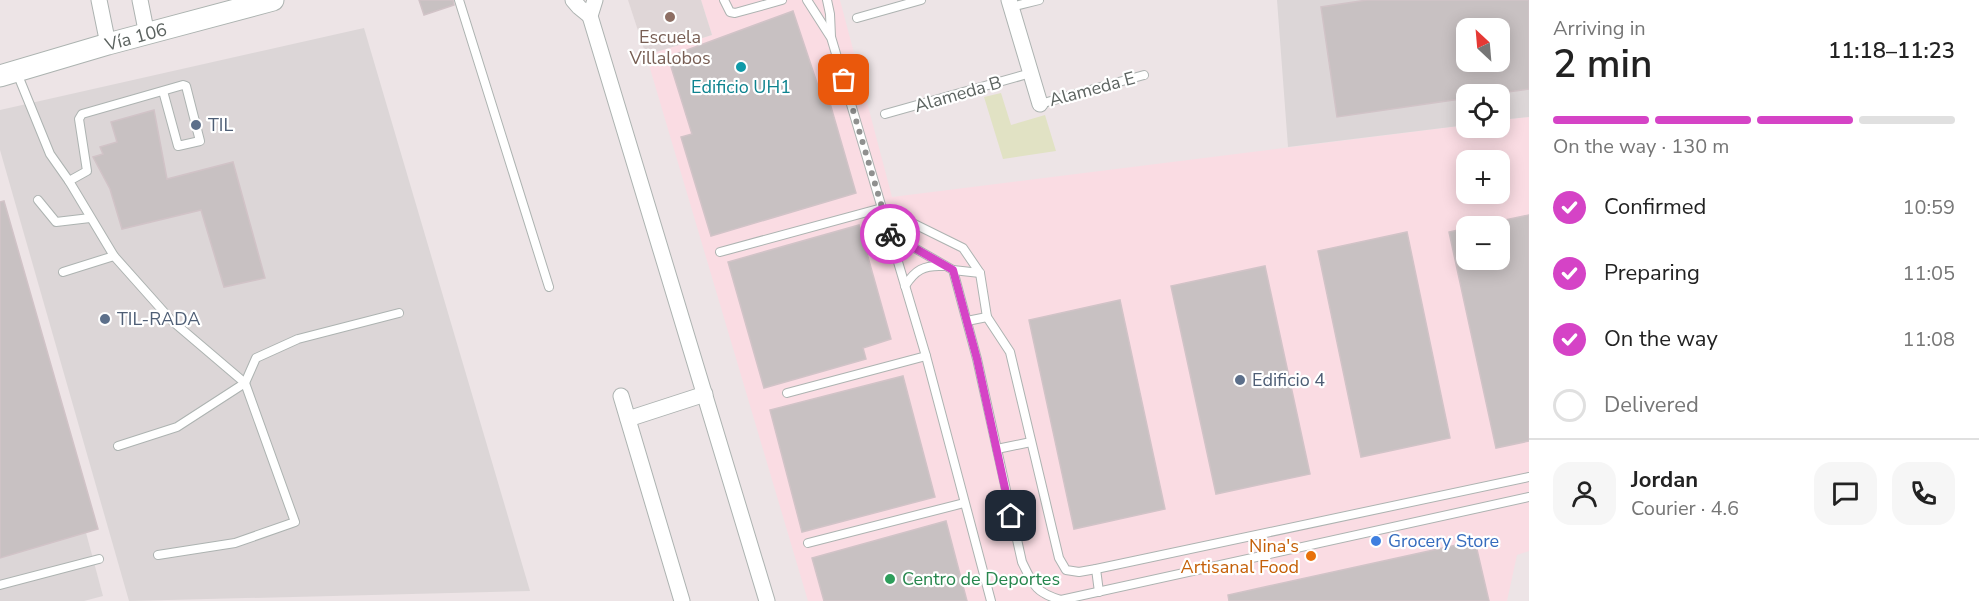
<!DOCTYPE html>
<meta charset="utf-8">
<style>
body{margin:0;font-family:"Nunito Sans",sans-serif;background:#f6f6f6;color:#222;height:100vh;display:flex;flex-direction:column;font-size:22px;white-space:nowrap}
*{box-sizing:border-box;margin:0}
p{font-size:20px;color:#767676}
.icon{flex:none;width:33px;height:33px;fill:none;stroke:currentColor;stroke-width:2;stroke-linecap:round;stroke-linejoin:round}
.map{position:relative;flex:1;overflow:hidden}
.details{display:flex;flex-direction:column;background:#fff;width:450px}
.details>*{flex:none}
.needle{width:39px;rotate:334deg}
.buttons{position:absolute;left:1456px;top:18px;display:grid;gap:12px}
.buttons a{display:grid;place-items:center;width:54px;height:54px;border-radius:12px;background:#fff;box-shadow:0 3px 15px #0003;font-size:30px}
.pin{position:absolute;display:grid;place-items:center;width:51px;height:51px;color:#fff;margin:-26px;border-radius:12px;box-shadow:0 3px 9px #0006}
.courier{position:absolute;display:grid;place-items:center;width:60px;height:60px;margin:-30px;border:4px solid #d543c6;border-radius:50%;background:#fff;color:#222;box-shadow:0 2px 8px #0007}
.headline em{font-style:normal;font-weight:600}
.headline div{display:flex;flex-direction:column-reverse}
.headline{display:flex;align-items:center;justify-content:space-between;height:102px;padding:0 24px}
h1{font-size:39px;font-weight:600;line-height:45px}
.bar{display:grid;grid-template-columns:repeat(4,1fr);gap:9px 6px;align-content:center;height:72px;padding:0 24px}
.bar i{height:8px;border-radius:4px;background:#e0e0e0}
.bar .on{background:#d543c6}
.bar p{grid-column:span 4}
.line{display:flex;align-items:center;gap:15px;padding:0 24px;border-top:2px solid #e0e0e0}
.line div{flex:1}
.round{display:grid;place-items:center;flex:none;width:63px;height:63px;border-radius:18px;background:#f6f6f6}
ol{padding:0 24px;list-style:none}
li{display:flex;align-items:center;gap:18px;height:66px}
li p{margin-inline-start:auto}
li .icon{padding:6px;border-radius:50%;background:#d543c6;color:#fff;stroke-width:4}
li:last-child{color:#767676}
li i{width:33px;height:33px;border:3px solid #e0e0e0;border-radius:50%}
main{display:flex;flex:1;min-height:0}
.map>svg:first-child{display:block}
.commercial{fill:#fadce3;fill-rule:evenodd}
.industrial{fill:#dcd6d7;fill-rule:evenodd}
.education{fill:#dfd6d7}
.green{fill:#e1e2c4}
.building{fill:#c8c1c2;stroke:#d1c3c7;stroke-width:1.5;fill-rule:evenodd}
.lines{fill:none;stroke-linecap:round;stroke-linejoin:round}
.service-casing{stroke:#adb3b1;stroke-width:10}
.minor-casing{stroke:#adb3b1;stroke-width:17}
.secondary-casing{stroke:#acb3b0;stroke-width:23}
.service{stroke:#fff;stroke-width:8}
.minor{stroke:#fff;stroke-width:15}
.secondary{stroke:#fff;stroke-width:21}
.done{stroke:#8f908f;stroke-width:6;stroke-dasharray:0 10.8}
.route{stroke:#d543c6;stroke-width:8}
.education-dot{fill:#8d6e63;stroke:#fff;stroke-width:2}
.culture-dot{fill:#0f9aa8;stroke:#fff;stroke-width:2}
.service-dot{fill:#5c6f8a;stroke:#fff;stroke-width:2}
.shop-dot{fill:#3f7fe0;stroke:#fff;stroke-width:2}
.food-dot{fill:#e8710a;stroke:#fff;stroke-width:2}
.leisure-dot{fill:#2e9e5b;stroke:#fff;stroke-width:2}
.labels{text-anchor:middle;stroke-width:4.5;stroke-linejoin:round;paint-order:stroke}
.street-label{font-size:18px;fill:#5c6360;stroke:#fff}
.education-label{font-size:18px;fill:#785e54;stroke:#fff}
.culture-label{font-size:18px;fill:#0d838f;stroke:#fff}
.service-label{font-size:18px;fill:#4e5e75;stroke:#fff;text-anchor:start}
.shop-label{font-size:18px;fill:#366cbe;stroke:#fff;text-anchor:start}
.food-label{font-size:18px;fill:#c56008;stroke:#fff;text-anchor:end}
.leisure-label{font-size:18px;fill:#27864d;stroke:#fff;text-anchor:start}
</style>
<main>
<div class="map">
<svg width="1529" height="601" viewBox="0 0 1529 601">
<rect width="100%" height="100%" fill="#ede4e6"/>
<path class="commercial" d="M701 0H840L892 197 1467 125V128H1500V120L1529 117V551L1517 555 1507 601H808L646 55 712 35ZM1467 160H1500V194H1467ZM1467 226H1500V260H1467Z"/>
<g class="industrial">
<path d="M1277 0H1529V117L1500 120V94H1467V125L1288 147ZM1467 28H1500V62H1467Z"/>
<polygon points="364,28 530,591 129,601 0,150 0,110"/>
<polygon points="0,212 103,596 84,601 0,601"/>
</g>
<polygon class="education" points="628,0 701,0 712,35 646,55"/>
<polygon class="green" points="1001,93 1011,125 1045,115 1056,151 1003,159 984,97"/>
<g class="building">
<polygon points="419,0 453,0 454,5 424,15"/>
<path d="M1367 0H1529V89L1493 94H1467V98L1337 117 1321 7ZM1467 28H1500V62H1467Z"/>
<polygon points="793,11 821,95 827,93 856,193 711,236 681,137 692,134 668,57"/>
<polygon points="154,110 167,179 233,162 265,278 224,287 201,210 122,229 110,189 93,157 103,154 100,147 117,142 111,122"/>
<polygon points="4,201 98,529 0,558 0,202"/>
<polygon points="1529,215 1529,441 1496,448 1449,232 1467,228 1467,260 1500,260 1500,221"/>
<polygon points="859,225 891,339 863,348 866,359 764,388 728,262"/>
<polygon points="1407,232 1450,438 1361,457 1318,251"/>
<polygon points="1265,266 1310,474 1216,494 1171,286"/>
<polygon points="1120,300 1165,509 1074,529 1029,320"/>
<polygon points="903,376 935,497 802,532 770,410"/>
<polygon points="946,521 967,601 824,601 812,558"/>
<polygon points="1475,541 1489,601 1229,601 1228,595"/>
</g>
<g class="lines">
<g class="service-casing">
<g id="service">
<polyline points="459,0 549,287"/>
<polyline points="724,0 730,12 735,13 782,0"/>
<polyline points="807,0 830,36"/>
<polyline points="827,0 830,14 831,37 926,356 991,601"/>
<polyline points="1011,7 1039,0"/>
<polyline points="857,18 921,0"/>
<polyline points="17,73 50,154 69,181 114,256 171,320 245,383 295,522 235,543 158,555"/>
<polyline points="1040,104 1144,75"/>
<polyline points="885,114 1031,73"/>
<polyline points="69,181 87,171 79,119 82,114 183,85 186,86 200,141 178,146 163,91"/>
<polyline points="38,200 56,222 90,218"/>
<path d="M890 234 953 270 977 359 1022 562C1033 585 1036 593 1061 600L1529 497"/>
<polyline points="720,252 882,208 963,248 980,273 987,317 1010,352 1059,558 1066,570 1079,572 1096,569 1529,477"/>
<polyline points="953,270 980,273"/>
<polyline points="63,272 114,256"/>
<path d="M905 286C915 270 924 265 943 266"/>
<polyline points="967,321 987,317"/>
<polyline points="787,393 926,356"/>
<polyline points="118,446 177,427 245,383 256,358 298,339 399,313"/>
<polyline points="997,449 1031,442"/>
<polyline points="808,543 964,503"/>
<polyline points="1096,569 1099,592"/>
<polyline points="0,585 99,559"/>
</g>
</g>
<g class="minor-casing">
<g id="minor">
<polyline points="99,0 108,44"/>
<polyline points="140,0 147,35"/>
<polyline points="573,0 579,7 590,16"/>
<polyline points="595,0 590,16 767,601"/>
<polyline points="1009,0 1040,104"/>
<polyline points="621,396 682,601"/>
<polyline points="628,419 705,394"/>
</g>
</g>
<g class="secondary-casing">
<polyline id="secondary" points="0,76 108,44 273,0"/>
</g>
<use href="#service" class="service"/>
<use href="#minor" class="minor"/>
<use href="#secondary" class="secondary"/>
</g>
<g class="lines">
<polyline class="done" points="844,80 890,234"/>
<polyline class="route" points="890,234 953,270 977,359 1011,516"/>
</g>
<circle class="education-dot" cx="670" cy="17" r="6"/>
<circle class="culture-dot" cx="741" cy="67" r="6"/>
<g class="service-dot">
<circle cx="196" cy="125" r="6"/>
<circle cx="105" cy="319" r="6"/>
<circle cx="1240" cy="380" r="6"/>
</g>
<circle class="shop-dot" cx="1376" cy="541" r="6"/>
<circle class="food-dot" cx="1311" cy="556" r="6"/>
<circle class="leisure-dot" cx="890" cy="579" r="6"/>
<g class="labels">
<g class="street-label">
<text transform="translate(136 37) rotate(-15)" y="6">Vía 106</text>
<text transform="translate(1092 89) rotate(-15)" y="6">Alameda E</text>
<text transform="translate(958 94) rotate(-16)" y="6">Alameda B</text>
</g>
<g class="education-label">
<text x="670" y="43">Escuela<tspan x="670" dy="21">Villalobos</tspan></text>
</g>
<g class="culture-label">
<text x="741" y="93">Edificio UH1</text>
</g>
<g class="service-label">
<text x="208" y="131">TIL</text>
<text x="117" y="325">TIL-RADA</text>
<text x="1252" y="386">Edificio 4</text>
</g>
<g class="shop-label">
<text x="1388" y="547">Grocery Store</text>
</g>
<g class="food-label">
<text x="1299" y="552">Nina's<tspan x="1299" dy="21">Artisanal Food</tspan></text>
</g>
<g class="leisure-label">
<text x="902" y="585">Centro de Deportes</text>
</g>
</g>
</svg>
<div class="buttons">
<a><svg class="needle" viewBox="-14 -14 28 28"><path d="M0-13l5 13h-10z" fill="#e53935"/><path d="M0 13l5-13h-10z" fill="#767676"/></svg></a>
<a><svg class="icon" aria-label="locate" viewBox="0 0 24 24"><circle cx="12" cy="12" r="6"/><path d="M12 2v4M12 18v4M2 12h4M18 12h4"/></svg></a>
<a>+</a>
<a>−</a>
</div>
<div class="pin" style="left:844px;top:80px;background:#ea580c"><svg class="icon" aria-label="bag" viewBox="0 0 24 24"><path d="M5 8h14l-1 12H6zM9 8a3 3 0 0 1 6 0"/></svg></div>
<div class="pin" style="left:1011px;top:516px;background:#1f2937"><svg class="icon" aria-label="home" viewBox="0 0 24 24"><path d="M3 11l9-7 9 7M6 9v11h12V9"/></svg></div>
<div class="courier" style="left:890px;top:234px"><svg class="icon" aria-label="bike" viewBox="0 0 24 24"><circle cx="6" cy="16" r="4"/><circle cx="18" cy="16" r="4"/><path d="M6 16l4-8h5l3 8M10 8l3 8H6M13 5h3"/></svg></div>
</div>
<section class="details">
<div class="headline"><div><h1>2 min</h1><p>Arriving in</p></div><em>11:18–11:23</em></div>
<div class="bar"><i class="on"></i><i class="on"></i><i class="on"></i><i></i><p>On the way · 130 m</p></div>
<ol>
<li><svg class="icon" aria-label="check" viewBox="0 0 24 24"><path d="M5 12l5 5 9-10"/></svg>Confirmed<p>10:59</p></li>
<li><svg class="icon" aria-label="check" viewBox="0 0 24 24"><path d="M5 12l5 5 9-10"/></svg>Preparing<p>11:05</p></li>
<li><svg class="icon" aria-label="check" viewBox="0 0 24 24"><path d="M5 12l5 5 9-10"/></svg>On the way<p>11:08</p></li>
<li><i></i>Delivered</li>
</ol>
<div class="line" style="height:108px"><a class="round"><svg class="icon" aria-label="person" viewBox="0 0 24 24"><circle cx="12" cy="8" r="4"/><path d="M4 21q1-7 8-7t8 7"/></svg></a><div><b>Jordan</b><p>Courier · 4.6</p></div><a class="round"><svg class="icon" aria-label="chat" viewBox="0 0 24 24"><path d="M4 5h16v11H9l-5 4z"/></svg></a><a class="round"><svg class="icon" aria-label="phone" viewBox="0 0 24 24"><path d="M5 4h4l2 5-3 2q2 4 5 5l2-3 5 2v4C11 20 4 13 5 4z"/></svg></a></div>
</section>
</main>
